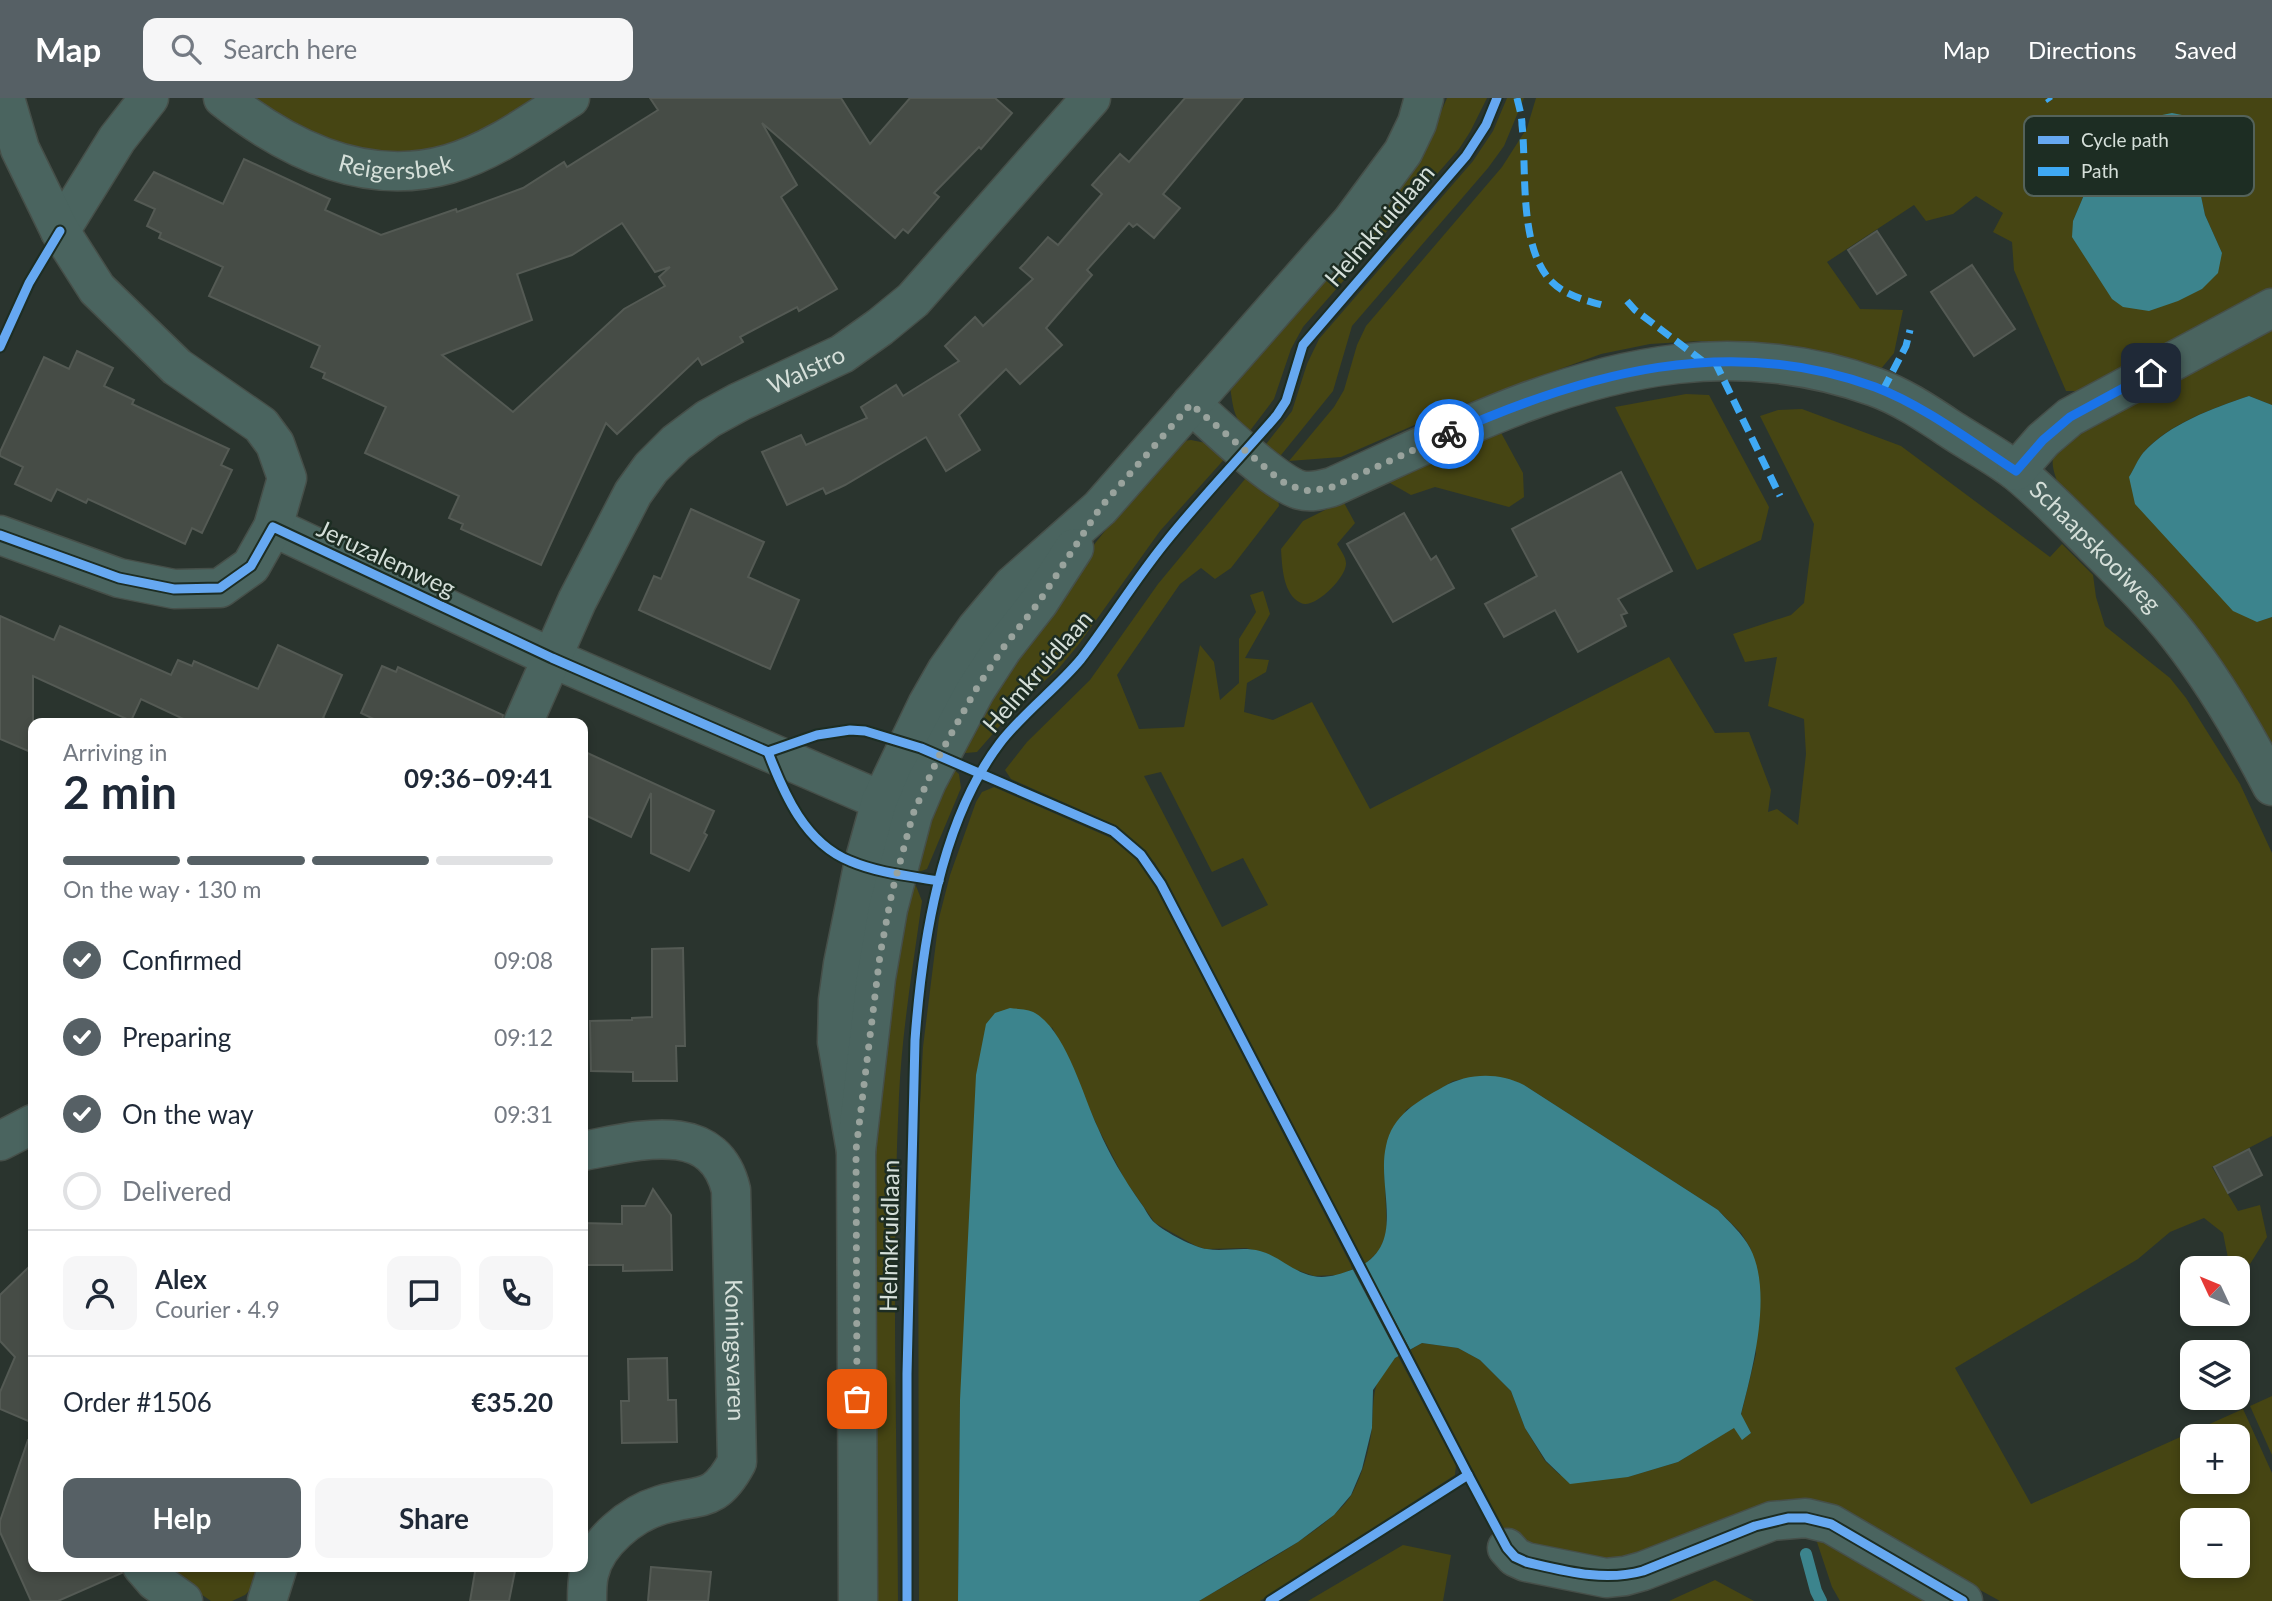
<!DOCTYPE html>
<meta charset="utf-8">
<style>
body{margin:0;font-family:Lato,sans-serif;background:#f6f6f7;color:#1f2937;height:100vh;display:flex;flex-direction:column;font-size:26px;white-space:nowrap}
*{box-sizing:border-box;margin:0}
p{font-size:23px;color:#747a83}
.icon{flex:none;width:38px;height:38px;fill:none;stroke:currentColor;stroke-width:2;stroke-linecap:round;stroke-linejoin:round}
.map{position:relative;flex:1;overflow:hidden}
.drawer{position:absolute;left:28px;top:620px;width:560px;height:854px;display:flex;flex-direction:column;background:#fff;border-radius:14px;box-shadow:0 4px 10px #0003}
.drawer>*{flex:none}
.needle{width:46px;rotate:314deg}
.controls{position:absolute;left:2180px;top:1158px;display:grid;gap:14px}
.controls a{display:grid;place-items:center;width:70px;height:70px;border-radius:14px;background:#fff;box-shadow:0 4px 10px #0003;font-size:35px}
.pin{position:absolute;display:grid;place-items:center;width:60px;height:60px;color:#fff;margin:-30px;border-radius:14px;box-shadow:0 4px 10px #0006}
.courier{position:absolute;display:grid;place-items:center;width:70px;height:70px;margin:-35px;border:5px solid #1a73e8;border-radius:50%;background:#fff;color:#222;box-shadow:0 2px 9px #0007}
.head em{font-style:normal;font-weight:700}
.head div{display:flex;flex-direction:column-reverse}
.head{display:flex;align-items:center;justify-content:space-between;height:119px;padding:0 35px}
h1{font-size:46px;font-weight:700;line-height:52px}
.bar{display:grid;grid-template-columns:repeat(4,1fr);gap:10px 7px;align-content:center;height:84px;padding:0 35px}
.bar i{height:9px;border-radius:5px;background:#e0e1e3}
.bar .active{background:#566065}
.bar p{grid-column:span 4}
.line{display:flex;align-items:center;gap:18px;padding:0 35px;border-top:2px solid #e0e1e3}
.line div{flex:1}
.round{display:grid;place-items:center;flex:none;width:74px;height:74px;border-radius:14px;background:#f6f6f7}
ol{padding:0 35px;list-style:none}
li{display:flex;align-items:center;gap:21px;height:77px}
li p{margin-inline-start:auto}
li .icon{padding:7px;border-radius:50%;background:#566065;color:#fff;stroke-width:4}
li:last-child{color:#747a83}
li i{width:38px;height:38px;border:4px solid #e0e1e3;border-radius:50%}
.primary-button{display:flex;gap:14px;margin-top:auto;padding:14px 35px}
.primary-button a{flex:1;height:80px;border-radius:14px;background:#566065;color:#fff;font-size:28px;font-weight:700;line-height:80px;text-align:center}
.primary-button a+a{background:#f6f6f7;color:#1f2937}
header{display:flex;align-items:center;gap:42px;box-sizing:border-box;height:98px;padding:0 35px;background:#566065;color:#fff}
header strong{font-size:33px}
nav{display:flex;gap:38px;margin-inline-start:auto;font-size:24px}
.search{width:490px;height:63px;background:#f6f6f7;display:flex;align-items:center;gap:18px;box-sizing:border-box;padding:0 24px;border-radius:14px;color:#747a83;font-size:26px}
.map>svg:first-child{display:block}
.green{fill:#464513;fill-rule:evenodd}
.water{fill:#3c848d}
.pier{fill:#2a342e}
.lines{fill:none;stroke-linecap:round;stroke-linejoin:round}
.stream{stroke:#3c848d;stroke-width:12}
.building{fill:#464c46;stroke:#545a54;stroke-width:2;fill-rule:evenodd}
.minor-casing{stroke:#464f49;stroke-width:41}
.tertiary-casing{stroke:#464f49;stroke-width:41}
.minor{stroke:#4a645f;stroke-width:38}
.tertiary{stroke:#4a645f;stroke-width:38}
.quiet{stroke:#3fa9f5;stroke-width:7;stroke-dasharray:14 7;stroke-linecap:butt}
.cycleway-casing{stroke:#1d2d23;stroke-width:13}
.cycleway{stroke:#66a8f1;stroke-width:9}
.done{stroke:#99a39d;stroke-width:7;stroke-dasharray:0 12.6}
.route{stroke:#1a73e8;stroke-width:9}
.labels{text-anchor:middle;stroke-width:5;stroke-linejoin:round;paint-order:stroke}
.street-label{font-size:24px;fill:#d5dfd9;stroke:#1d2d23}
.key{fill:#1d2d23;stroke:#54625a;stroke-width:2}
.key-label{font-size:19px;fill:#d5dfd9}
</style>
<header>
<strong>Map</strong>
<div class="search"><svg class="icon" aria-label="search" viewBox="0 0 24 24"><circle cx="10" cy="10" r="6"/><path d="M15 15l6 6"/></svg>Search here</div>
<nav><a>Map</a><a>Directions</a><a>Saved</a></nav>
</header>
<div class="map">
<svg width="2272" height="1503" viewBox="0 0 2272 1503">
<rect width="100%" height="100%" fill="#2a342e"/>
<g class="green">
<polygon points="250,0 541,0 490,32 441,49 393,56 372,54 315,39"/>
<path d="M1447 0H1487L1470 34 1459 51 1303 229 1291 251 1274 301 1249 334C1233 322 1233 307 1230 289L1391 103 1427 46Z"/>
<polygon points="1507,0 1524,0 1504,48 1488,70 1352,228 1333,293 1277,362 1263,350 1292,313 1307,266 1319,241 1473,63 1493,33"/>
<path d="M1536 0H2272V193L2089 293H2066L2014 172 2012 144 1993 134 2003 115 1976 98 1953 116 1926 123 1914 107 1827 164 1860 211 1903 212 1894 255 1880 272 1754 245 1699 243 1650 246 1601 256 1449 312 1341 359 1289 363 1334 309 1344 292 1357 247 1366 228 1502 69 1527 30ZM2098 30 2208 82 2201 98 2205 117 2222 155 2202 191 2149 213 2073 123 2084 97 2070 55 2081 40Z"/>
<path d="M2272 225V307L2249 298C2213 310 2168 326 2143 355 2138 362 2134 371 2129 379L2257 524 2272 519V649L2058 386C2050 363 2050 360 2065 340Z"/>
<polygon points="1686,296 1709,297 1769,409 1761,442 1697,472 1615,309"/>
<path d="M1802 311 1901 348 2050 459 2062 446 2093 477 2096 499 2105 528 2170 580 2186 600 2240 686 2272 755V1038L2212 1069 2238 1113 2260 1107 2267 1139 2250 1166 2228 1160 2223 1135 2204 1120 2170 1134 2138 1161 1955 1270 2031 1406 2243 1311 2272 1375V1503H2000L1846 1418 1616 1465 1551 1456 1509 1437 1503 1430 1410 1252 1422 1245 1458 1250 1480 1262 1511 1293 1525 1330 1545 1363 1560 1377 1628 1379 1678 1364 1735 1329 1742 1341 1751 1335 1741 1317 1756 1256 1751 1151 1741 1135 1718 1112 1524 987 1469 980 1453 983 1406 1012 1384 1064 1387 1135 1379 1153 1365 1166 1155 765 1114 727 1011 681 1005 672 1027 644 1090 582 1158 486 1250 375 1278 401 1279 408 1231 470 1215 481 1201 470 1180 486 1117 577 1139 631 1184 629 1200 547 1214 564 1220 602 1239 585V541L1256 514 1250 497 1263 493 1270 516 1245 560 1269 562 1266 574 1247 585 1244 614 1273 622 1312 604 1370 711 1669 559 1715 635 1749 634 1771 692 1768 714 1777 711 1798 727 1806 656 1804 621 1768 608 1777 559 1745 564 1733 536 1791 517 1804 505 1814 426 1760 318 1778 312ZM1161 674 1212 774 1243 760 1268 807 1222 829 1144 678ZM2193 1339H2238V1384H2193ZM2193 1423H2238V1468H2193Z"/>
<polygon points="1499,331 1523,375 1524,399 1509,409 1435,389 1411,397 1390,385 1398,373"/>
<path d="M1191 342 1206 345 1228 357 1160 433 1079 546 1059 570 1018 607 977 654 966 655 952 651C1022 543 1094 436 1183 343Z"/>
<path d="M1343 403 1355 425 1337 446C1340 451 1346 459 1346 465 1347 479 1314 512 1301 505 1283 497 1282 468 1281 451L1303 423Z"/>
<polygon points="953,671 959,676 961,690 927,771 919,774 907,770"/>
<polygon points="994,689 1111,740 1136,761 1150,778 1353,1171 1339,1177 1314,1178 1294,1171 1268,1156 1246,1150 1206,1151 1196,1148 1155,1125 1125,1082 1099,1032 1064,953 1052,929 960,1302 958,1503 919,1503 918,1044 923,949 939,820 950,777 976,704 982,694"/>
<path d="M905 784 916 788 922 803C913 868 902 933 899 998 891 1166 897 1335 898 1503H876L874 1042Z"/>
<path d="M1398 1258 1456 1367 1455 1377 1260 1503H1199C1238 1479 1330 1433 1352 1396 1362 1377 1370 1351 1372 1329 1374 1302 1371 1276 1398 1258Z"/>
<polygon points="2272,1298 2272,1357 2250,1308"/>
<polygon points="1815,1438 1934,1503 1840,1503 1832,1489"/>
<polygon points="1403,1447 1451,1457 1443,1503 1308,1503"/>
<polygon points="160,1468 263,1468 258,1484 245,1497 232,1503 211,1503"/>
<polygon points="1715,1482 1754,1503 1669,1503"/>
</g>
<g class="water">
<polygon points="2172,15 2207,22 2222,41 2218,64 2201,98 2205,117 2222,155 2218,175 2202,191 2178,203 2149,213 2123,209 2112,201 2072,139 2073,123 2084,97 2068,73 2070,55 2081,40 2098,30"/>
<path d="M2249 298 2272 307V519L2257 524 2233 513 2135 406 2129 379C2134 371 2138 361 2143 355 2169 326 2213 310 2249 298Z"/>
<path d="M1010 910C1017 911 1029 911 1035 915 1066 933 1083 998 1098 1030 1109 1056 1124 1081 1140 1104 1145 1110 1149 1120 1155 1125 1165 1134 1195 1150 1207 1151 1225 1154 1243 1148 1260 1153 1279 1158 1293 1174 1313 1178 1326 1181 1341 1176 1354 1171 1409 1149 1376 1091 1386 1048 1392 1017 1418 1003 1443 989 1468 975 1498 974 1524 987L1718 1112C1729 1124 1742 1135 1750 1150 1773 1194 1753 1270 1741 1316L1751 1335 1742 1342 1734 1330 1678 1364 1628 1379 1570 1386 1546 1363 1525 1330 1511 1293 1480 1262 1458 1250 1422 1245 1395 1260 1373 1292 1372 1330 1362 1371 1351 1397 1334 1417 1298 1444 1199 1503H958L960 1302 976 977 986 926 995 915Z"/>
</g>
<polygon class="pier" points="1363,1163 1412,1255 1400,1261 1351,1168"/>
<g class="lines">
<polyline class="stream" points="1806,1456 1816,1493 1821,1503"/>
</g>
<g class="building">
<path d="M650 0H841L870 46 910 0H995L1012 15 981 51 979 49 934 95 939 99 908 135 903 131 895 140 762 25 797 87 781 99 837 191 799 213 797 209 740 239 743 244 702 267 698 260 617 336 606 325 541 467 461 431 463 426 449 420 459 398 365 355 386 309 323 280 325 275 311 269 320 248 209 198 223 169 159 140 161 135 147 128 155 111 135 102 154 74 223 106 244 61 330 101 325 112 381 137 456 111 457 114 523 90 564 64 567 69 658 12ZM622 125 655 174 670 169 659 179 665 188 624 211 513 314 442 257 532 222 517 176 572 157Z"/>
<polygon points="1185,0 1243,0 1163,96 1180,110 1154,140 1137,126 1133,129 1129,125 1087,172 1092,177 1046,230 1062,247 1020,286 1006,271 959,317 980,352 946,373 926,339 845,387 826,396 823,390 787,407 762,354 801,337 806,347 867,320 861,309 896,287 903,298 959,263 945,248 975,219 983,228 1033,181 1020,170 1024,166 1048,139 1058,147 1102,96 1092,87 1120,56 1129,64"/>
<polygon points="1877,133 1906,177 1877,196 1848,152"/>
<polygon points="1972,167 2015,231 1974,258 1931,194"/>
<polygon points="77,253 113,270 104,288 134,302 132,306 229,351 221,367 232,372 202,435 192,430 185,446 88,401 86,405 57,391 51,403 15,386 23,369 0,358 0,354 44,259 69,271"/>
<polygon points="1621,374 1672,473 1618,501 1627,515 1621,517 1626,528 1578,554 1555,512 1504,539 1485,506 1537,478 1512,431"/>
<polygon points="691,411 764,444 748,479 799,502 770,571 639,512 654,478 661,481"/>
<polygon points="1404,415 1431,462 1436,458 1454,490 1393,524 1347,446"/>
<polygon points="0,518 54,542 60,528 171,577 178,562 192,568 194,563 258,591 278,547 342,577 323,620 334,625 192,625 141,601 131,623 33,578 33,655 0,641"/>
<polygon points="382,568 396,574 398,569 503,617 502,625 382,625 361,615"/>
<polygon points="583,653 714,713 704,735 707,737 689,773 651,755 651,695 631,739 583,716"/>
<polygon points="683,850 685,948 676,948 677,983 633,983 633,974 591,973 590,923 632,922 632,920 652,919 652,851"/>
<polygon points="2249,1051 2262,1077 2228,1095 2214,1069"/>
<polygon points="653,1091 671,1117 672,1172 623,1173 623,1167 583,1167 583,1125 622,1126 622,1108 645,1108"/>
<polygon points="33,1165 33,1325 0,1311 0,1294 15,1259 0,1243 0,1197"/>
<polygon points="667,1260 668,1302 676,1302 677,1344 622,1345 621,1303 629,1303 628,1261"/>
<polygon points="28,1342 33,1342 33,1468 121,1468 122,1475 58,1503 31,1503 0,1434 0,1423"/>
<polygon points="476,1468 516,1468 509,1503 470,1503"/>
<polygon points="651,1469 711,1474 708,1503 648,1503"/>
</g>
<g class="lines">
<g class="minor-casing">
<g id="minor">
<path id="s1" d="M223 0C287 51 366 90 449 66 493 53 532 24 570 0"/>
<polyline points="60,133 117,41 149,0"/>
<path id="s2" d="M1191 306C1214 326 1274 385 1300 392 1311 395 1321 392 1332 389 1443 339 1555 280 1677 266 1743 258 1812 266 1875 289 1903 299 1929 317 1955 334 1975 347 1998 359 2017 374 2044 396 2068 421 2092 445 2122 475 2152 504 2178 537 2215 584 2245 636 2272 688"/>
<polyline points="2016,373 2043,342 2070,319 2272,210"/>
<polyline points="273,429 552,560 912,716"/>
<polyline points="0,437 119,480 174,491 220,490 251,468 273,429 287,380 275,346 261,327 177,269 97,191 60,133 20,51 5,0"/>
<path id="s3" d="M523 625 577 503 633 395 651 370 676 345 708 321 739 304 842 256 880 229 913 202 1091 0"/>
<polyline points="0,1043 33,1026"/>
<path id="s4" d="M583 1053C637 1043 714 1020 731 1092L737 1364C714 1407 700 1395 661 1407 631 1416 596 1444 589 1476 587 1484 587 1494 587 1503"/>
<polyline points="1507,1450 1515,1459 1526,1464 1606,1480 1625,1478 1643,1473 1772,1423 1806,1420 1831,1426 1963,1503"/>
<polyline points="142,1468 155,1483 183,1503"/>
<polyline points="267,1503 278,1468"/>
</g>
</g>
<g class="tertiary-casing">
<g id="tertiary">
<polyline points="856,1053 837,944 838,902 843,866 863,768 881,703 927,607 947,572 976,531 1013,487 1100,410 1352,123 1403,54 1417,25 1424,0"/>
<polyline points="858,1503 856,1053 876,880 888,811 913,716 927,683 975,593 1003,550 1039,504 1074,450"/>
</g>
</g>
<use href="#minor" class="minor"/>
<use href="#tertiary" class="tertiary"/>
<g class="quiet">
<path d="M1517 0C1519 9 1522 18 1522 27 1527 71 1518 150 1552 184 1566 198 1588 203 1606 208"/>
<polyline points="2048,0 2050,3"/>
<polyline points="1627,203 1635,212 1704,264"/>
<polyline points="1715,264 1780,398"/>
<polyline points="1883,292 1906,248 1910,232"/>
</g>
<g class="cycleway-casing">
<g id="cycleway">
<polyline points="0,249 29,185 60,133"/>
<path d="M0 437 119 480 174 491 220 490 251 468 273 429 552 560 768 654 817 637 850 632 865 633 921 650 1113 733 1141 757 1161 786 1468 1377 1507 1450 1515 1459 1526 1464C1565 1473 1604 1484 1643 1473L1755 1428 1788 1420H1806L1831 1426 1963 1503"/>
<path d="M768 654C784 696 805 745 850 763 878 775 910 778 939 783"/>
<path d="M907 1503V1276L915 942C922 846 940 724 1000 645 1024 614 1056 591 1081 561 1110 523 1135 482 1165 445 1200 401 1240 360 1277 317L1286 303 1303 247 1466 58 1486 27 1497 0"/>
<polyline points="1270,1503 1468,1377"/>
</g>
</g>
<use href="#cycleway" class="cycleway"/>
</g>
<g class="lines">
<polyline class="done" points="857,1301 856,1052 880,857 892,794 913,716 939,658 975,593 1003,550 1039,504 1100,410 1191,306 1281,383 1299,391 1311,393 1332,389 1449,336"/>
<path class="route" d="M1449 336C1585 275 1729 235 1875 289 1923 307 1973 345 2016 373L2043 342 2070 319 2151 275"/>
</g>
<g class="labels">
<g class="street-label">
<text dy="8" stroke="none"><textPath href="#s1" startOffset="191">Reigersbek</textPath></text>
<text transform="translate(1380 128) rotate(-49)" y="8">Helmkruidlaan</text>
<text dy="8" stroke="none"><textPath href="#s3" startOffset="471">Walstro</textPath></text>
<text dy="8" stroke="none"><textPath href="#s2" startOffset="1015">Schaapskooiweg</textPath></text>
<text transform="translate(386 461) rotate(25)" y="8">Jeruzalemweg</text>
<text transform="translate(1038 574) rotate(-49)" y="8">Helmkruidlaan</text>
<text transform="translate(890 1138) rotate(-89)" y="8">Helmkruidlaan</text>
<text dy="8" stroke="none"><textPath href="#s4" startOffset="334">Koningsvaren</textPath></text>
</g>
</g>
<rect x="2024" y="18" width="230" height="80" rx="10" class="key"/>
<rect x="2038" y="38" width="31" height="8" fill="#66a8f1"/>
<rect x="2038" y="69" width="31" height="9" fill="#3fa9f5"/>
<g class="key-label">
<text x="2081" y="49">Cycle path</text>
<text x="2081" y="80">Path</text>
</g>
</svg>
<div class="controls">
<a><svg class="needle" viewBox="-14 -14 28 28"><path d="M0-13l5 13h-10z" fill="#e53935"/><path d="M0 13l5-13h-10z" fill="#747a83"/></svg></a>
<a><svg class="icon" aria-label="layers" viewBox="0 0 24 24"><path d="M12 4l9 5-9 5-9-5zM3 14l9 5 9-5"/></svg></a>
<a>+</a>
<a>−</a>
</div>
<div class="pin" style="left:857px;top:1301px;background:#ea580c"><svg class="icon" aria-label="bag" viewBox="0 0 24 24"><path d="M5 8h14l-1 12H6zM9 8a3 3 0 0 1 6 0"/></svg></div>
<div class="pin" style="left:2151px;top:275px;background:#1f2937"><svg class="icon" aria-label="home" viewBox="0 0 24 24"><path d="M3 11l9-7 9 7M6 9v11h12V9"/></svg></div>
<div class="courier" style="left:1449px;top:336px"><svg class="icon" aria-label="bike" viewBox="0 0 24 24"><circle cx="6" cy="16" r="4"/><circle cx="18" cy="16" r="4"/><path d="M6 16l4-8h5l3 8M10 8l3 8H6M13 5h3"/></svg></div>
<section class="drawer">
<div class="head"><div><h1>2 min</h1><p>Arriving in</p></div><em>09:36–09:41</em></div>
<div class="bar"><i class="active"></i><i class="active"></i><i class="active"></i><i></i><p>On the way · 130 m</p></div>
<ol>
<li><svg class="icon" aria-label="check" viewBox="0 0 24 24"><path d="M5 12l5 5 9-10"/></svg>Confirmed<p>09:08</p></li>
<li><svg class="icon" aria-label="check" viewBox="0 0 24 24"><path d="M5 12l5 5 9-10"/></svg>Preparing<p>09:12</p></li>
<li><svg class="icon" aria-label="check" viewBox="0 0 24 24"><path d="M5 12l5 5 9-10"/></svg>On the way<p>09:31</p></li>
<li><i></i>Delivered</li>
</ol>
<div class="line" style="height:126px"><a class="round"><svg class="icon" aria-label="person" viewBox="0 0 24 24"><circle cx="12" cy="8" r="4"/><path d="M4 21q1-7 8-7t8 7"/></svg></a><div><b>Alex</b><p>Courier · 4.9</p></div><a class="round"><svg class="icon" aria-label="chat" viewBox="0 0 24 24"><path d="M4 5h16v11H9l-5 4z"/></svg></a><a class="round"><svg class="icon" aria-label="phone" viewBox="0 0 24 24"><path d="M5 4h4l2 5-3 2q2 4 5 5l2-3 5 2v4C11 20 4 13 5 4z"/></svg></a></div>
<div class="line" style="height:91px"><div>Order #1506</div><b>€35.20</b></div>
<div class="primary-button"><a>Help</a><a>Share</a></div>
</section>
</div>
